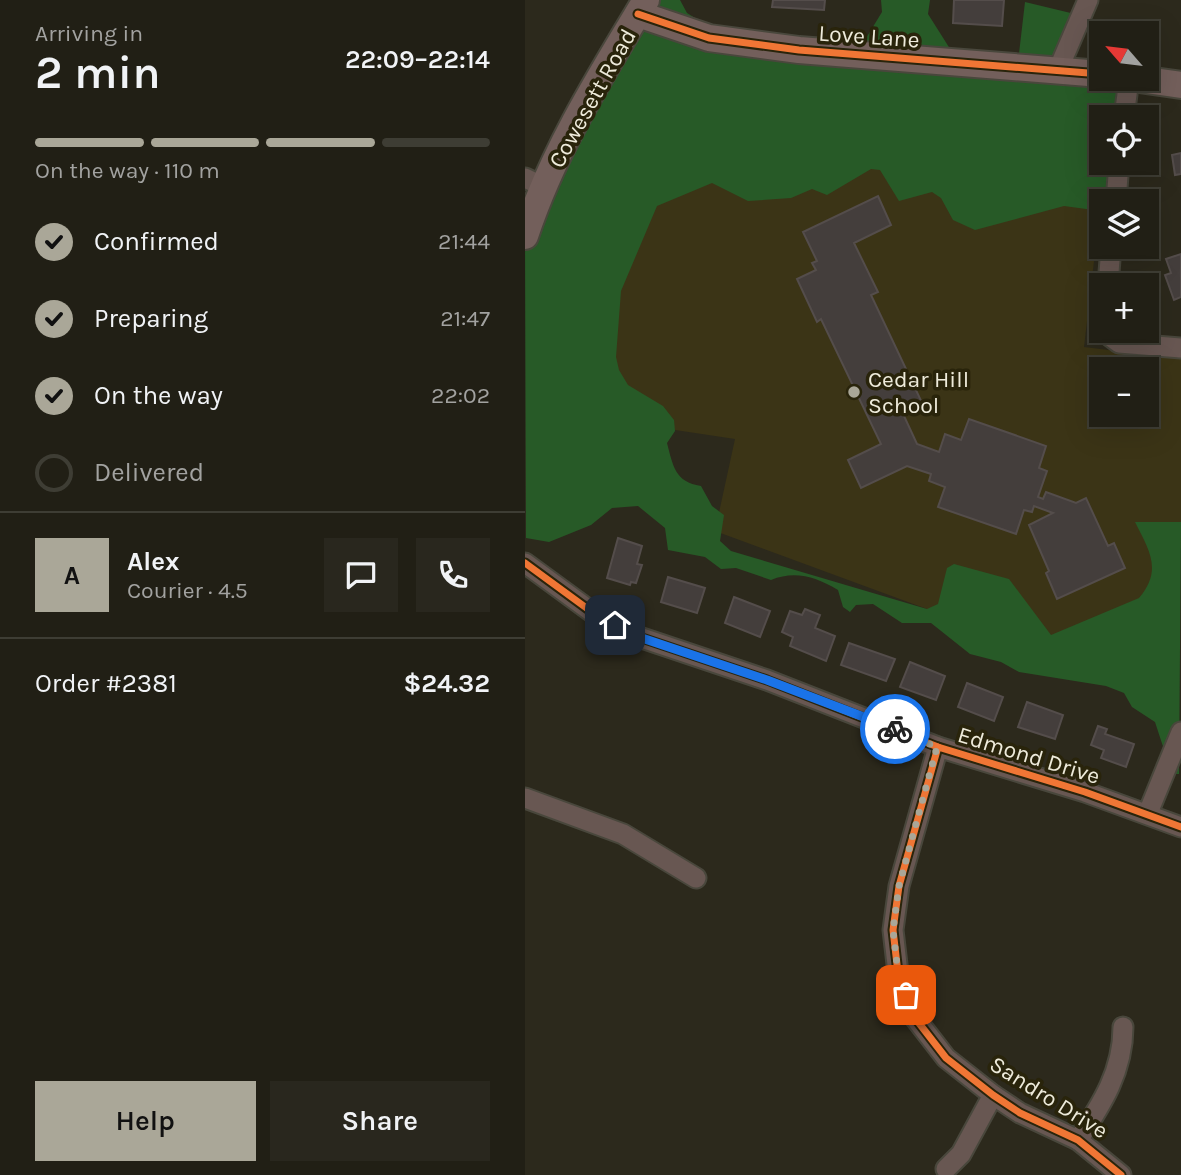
<!DOCTYPE html>
<meta charset="utf-8">
<style>
body{margin:0;font-family:Karla,sans-serif;background:#29271e;color:#f1f3f6;height:100vh;display:flex;flex-direction:column;font-size:26px;white-space:nowrap}
*{box-sizing:border-box;margin:0}
p{font-size:23px;color:#a2a2a0}
.icon{flex:none;width:38px;height:38px;fill:none;stroke:currentColor;stroke-width:2;stroke-linecap:round;stroke-linejoin:round}
.map{position:relative;flex:1;overflow:hidden}
.panel{display:flex;flex-direction:column;background:#211f15;width:525px}
.panel>*{flex:none}
.needle{width:46px;rotate:298deg}
.buttons{position:absolute;left:564px;top:21px;display:grid;gap:14px}
.buttons a{display:grid;place-items:center;width:70px;height:70px;border-radius:0px;background:#211f15;box-shadow:0 7px 28px #0002,0 0 0 2px #3e3d34;font-size:35px}
.pin{position:absolute;display:grid;place-items:center;width:60px;height:60px;color:#fff;margin:-30px;border-radius:14px;box-shadow:0 4px 10px #0006}
.courier{position:absolute;display:grid;place-items:center;width:70px;height:70px;margin:-35px;border:5px solid #1a73e8;border-radius:50%;background:#fff;color:#222;box-shadow:0 2px 9px #0007}
.overview em{font-style:normal;font-weight:600}
.overview div{display:flex;flex-direction:column-reverse}
.overview{display:flex;align-items:center;justify-content:space-between;height:119px;padding:0 35px}
h1{font-size:46px;font-weight:600;line-height:52px}
.bar{display:grid;grid-template-columns:repeat(4,1fr);gap:10px 7px;align-content:center;height:84px;padding:0 35px}
.bar i{height:9px;border-radius:5px;background:#3e3d34}
.bar .on{background:#aaa798}
.bar p{grid-column:span 4}
.line{display:flex;align-items:center;gap:18px;padding:0 35px;border-top:2px solid #3e3d34}
.line div{flex:1}
.round{display:grid;place-items:center;flex:none;width:74px;height:74px;border-radius:0px;background:#29271e}
ol{padding:0 35px;list-style:none}
li{display:flex;align-items:center;gap:21px;height:77px}
li p{margin-inline-start:auto}
li .icon{padding:7px;border-radius:50%;background:#aaa798;color:#111;stroke-width:4}
li:last-child{color:#a2a2a0}
li i{width:38px;height:38px;border:4px solid #3e3d34;border-radius:50%}
.button{display:flex;gap:14px;margin-top:auto;padding:14px 35px}
.button a{flex:1;height:80px;border-radius:0px;background:#aaa798;color:#111;font-size:28px;font-weight:600;line-height:80px;text-align:center}
.button a+a{background:#29271e;color:#f1f3f6}
main{display:flex;flex:1;min-height:0}
.map>svg:first-child{display:block}
.built{fill:#3b3416;fill-rule:evenodd}
.forest{fill:#275a27}
.building{fill:#443e3c;stroke:#544d4b;stroke-width:2}
.lines{fill:none;stroke-linecap:round;stroke-linejoin:round}
.street-casing{stroke:#49473c;stroke-width:23}
.secondary-casing{stroke:#49473c;stroke-width:30}
.street{stroke:#685752;stroke-width:19}
.secondary{stroke:#735f5b;stroke-width:26}
.cycleway-casing{stroke:#29240b;stroke-width:11}
.cycleway{stroke:#f07635;stroke-width:7}
.done{stroke:#aaa798;stroke-width:7;stroke-dasharray:0 12.6}
.route{stroke:#1a73e8;stroke-width:9}
.poi-dot{fill:#aaa798;stroke:#29240b;stroke-width:2.5}
.labels{text-anchor:middle;stroke-width:7;stroke-linejoin:round;paint-order:stroke}
.street-label{font-size:23px;fill:#eeebdb;stroke:#29240b}
.poi-label{font-size:23px;fill:#eeebdb;stroke:#29240b;text-anchor:start}
</style>
<main>
<section class="panel">
<div class="overview"><div><h1>2 min</h1><p>Arriving in</p></div><em>22:09–22:14</em></div>
<div class="bar"><i class="on"></i><i class="on"></i><i class="on"></i><i></i><p>On the way · 110 m</p></div>
<ol>
<li><svg class="icon" aria-label="check" viewBox="0 0 24 24"><path d="M5 12l5 5 9-10"/></svg>Confirmed<p>21:44</p></li>
<li><svg class="icon" aria-label="check" viewBox="0 0 24 24"><path d="M5 12l5 5 9-10"/></svg>Preparing<p>21:47</p></li>
<li><svg class="icon" aria-label="check" viewBox="0 0 24 24"><path d="M5 12l5 5 9-10"/></svg>On the way<p>22:02</p></li>
<li><i></i>Delivered</li>
</ol>
<div class="line" style="height:126px"><b class="round" style="background:#aaa798;color:#111">A</b><div><b>Alex</b><p>Courier · 4.5</p></div><a class="round"><svg class="icon" aria-label="chat" viewBox="0 0 24 24"><path d="M4 5h16v11H9l-5 4z"/></svg></a><a class="round"><svg class="icon" aria-label="phone" viewBox="0 0 24 24"><path d="M5 4h4l2 5-3 2q2 4 5 5l2-3 5 2v4C11 20 4 13 5 4z"/></svg></a></div>
<div class="line" style="height:91px"><div>Order #2381</div><b>$24.32</b></div>
<div class="button"><a>Help</a><a>Share</a></div>
</section>
<div class="map">
<svg width="656" height="1175" viewBox="0 0 656 1175">
<rect width="100%" height="100%" fill="#2c291c"/>
<path class="built" d="M362 136 576 201 559 347 656 359V547L621 618 543 661 190 531 210 439 84 420 79 318 127 184ZM576 369H621V415H576Z"/>
<path class="forest" d="M120 0H155L162 13 188 29 332 53 357 12 356 0H405L403 14 434 63 493 62 500 2 554 15 532 65 576 79H599L598 117H576V163H593L589 201H576V211L539 206 450 230 428 220 416 198 407 192 374 201 355 170 346 169 302 195 287 189 266 198 223 201 187 183 132 206 96 291 91 357 94 370 103 385 138 406 149 420 150 431 142 443C148 466 150 482 176 486L187 506 199 515 195 541 206 551 402 609 413 604 422 568 429 564 484 579 526 635 614 598C638 570 624 550 610 522H656L654 774H647L630 722 607 707 599 693 581 686 494 672 476 662 445 654 406 623H377L348 604 331 605 325 612 318 607 313 590C291 577 270 570 246 580L211 568 196 569 180 557 143 550 140 528 113 506 87 508 66 525 24 542 1 538 0 231Z"/>
<g class="building">
<polygon points="248,0 300,0 299,10 247,7"/>
<polygon points="429,0 479,0 477,26 428,23"/>
<polygon points="656,153 656,174 650,175 647,155"/>
<polygon points="353,196 366,225 329,243 353,292 346,295 399,407 379,416 392,444 414,452 420,434 436,440 444,419 521,446 514,468 522,471 513,497 518,499 521,492 551,503 561,498 583,546 589,543 600,568 532,599 521,573 524,571 504,525 528,513 509,506 507,512 499,510 491,534 413,507 420,487 404,481 406,474 382,466 336,488 323,460 356,444 296,319 292,322 272,279 291,270 287,263 292,261 278,232"/>
<polygon points="656,254 656,297 649,300 640,275 646,273 641,259"/>
<polygon points="93,538 117,546 112,564 117,565 111,583 106,582 105,585 82,578"/>
<polygon points="143,577 180,588 172,613 136,602"/>
<polygon points="209,597 245,611 235,637 200,623"/>
<polygon points="280,609 295,615 290,628 310,636 301,661 265,646 268,637 257,632 265,611 277,615"/>
<polygon points="324,643 370,659 361,681 316,665"/>
<polygon points="385,662 420,676 411,700 375,687"/>
<polygon points="442,683 478,697 469,721 433,707"/>
<polygon points="502,702 538,715 530,739 493,727"/>
<polygon points="573,726 582,729 580,734 609,744 601,767 576,758 579,750 566,745"/>
</g>
<g class="lines">
<g class="street-casing">
<g id="street">
<polyline points="533,70 563,0"/>
<polyline points="599,117 604,79"/>
<polyline points="0,178 19,187"/>
<polyline points="591,201 594,163"/>
<polyline points="583,285 586,247"/>
<polyline points="578,331 594,343 656,348"/>
<polyline points="0,563 71,615 108,635 242,680 413,747 560,792 656,827"/>
<polyline points="413,747 374,886 368,930 373,973 390,1018 421,1058 468,1095 495,1113 553,1140 596,1175"/>
<polyline points="0,798 98,834 171,878"/>
<polyline points="623,813 656,732"/>
<path d="M553 1140C577 1104 598 1071 598 1027"/>
<polyline points="421,1169 436,1154 468,1095"/>
</g>
</g>
<g class="secondary-casing">
<g id="secondary">
<polyline points="113,14 184,38 274,50 576,74"/>
<polyline points="614,79 656,85"/>
<path d="M0 236C28 151 75 76 121 0"/>
</g>
</g>
<use href="#street" class="street"/>
<use href="#secondary" class="secondary"/>
<g class="cycleway-casing">
<g id="cycleway">
<polyline points="113,14 184,38 274,50 576,74"/>
<polyline points="0,563 71,615 108,635 242,680 413,747 560,792 656,827"/>
<polyline points="413,747 374,886 368,930 373,973 390,1018 421,1058 468,1095 495,1113 553,1140 596,1175"/>
</g>
</g>
<use href="#cycleway" class="cycleway"/>
</g>
<g class="lines">
<polyline class="done" points="370,729 412,747 374,886 368,930 373,973 381,995"/>
<polyline class="route" points="90,625 108,635 242,680 370,729"/>
</g>
<circle class="poi-dot" cx="329" cy="392" r="7"/>
<g class="labels">
<g class="street-label">
<text transform="translate(344 36) rotate(4)" y="8">Love Lane</text>
<text transform="translate(67 98) rotate(-61)" y="8">Cowesett Road</text>
<text transform="translate(504 755) rotate(17)" y="8">Edmond Drive</text>
<text transform="translate(524 1097) rotate(32)" y="8">Sandro Drive</text>
</g>
<g class="poi-label">
<text x="343" y="387">Cedar Hill<tspan x="343" dy="26">School</tspan></text>
</g>
</g>
</svg>
<div class="buttons">
<a><svg class="needle" viewBox="-14 -14 28 28"><path d="M0-13l5 13h-10z" fill="#e53935"/><path d="M0 13l5-13h-10z" fill="#a2a2a0"/></svg></a>
<a><svg class="icon" aria-label="locate" viewBox="0 0 24 24"><circle cx="12" cy="12" r="6"/><path d="M12 2v4M12 18v4M2 12h4M18 12h4"/></svg></a>
<a><svg class="icon" aria-label="layers" viewBox="0 0 24 24"><path d="M12 4l9 5-9 5-9-5zM3 14l9 5 9-5"/></svg></a>
<a>+</a>
<a>−</a>
</div>
<div class="pin" style="left:381px;top:995px;background:#ea580c"><svg class="icon" aria-label="bag" viewBox="0 0 24 24"><path d="M5 8h14l-1 12H6zM9 8a3 3 0 0 1 6 0"/></svg></div>
<div class="pin" style="left:90px;top:625px;background:#1f2937"><svg class="icon" aria-label="home" viewBox="0 0 24 24"><path d="M3 11l9-7 9 7M6 9v11h12V9"/></svg></div>
<div class="courier" style="left:370px;top:729px"><svg class="icon" aria-label="bike" viewBox="0 0 24 24"><circle cx="6" cy="16" r="4"/><circle cx="18" cy="16" r="4"/><path d="M6 16l4-8h5l3 8M10 8l3 8H6M13 5h3"/></svg></div>
</div>
</main>
